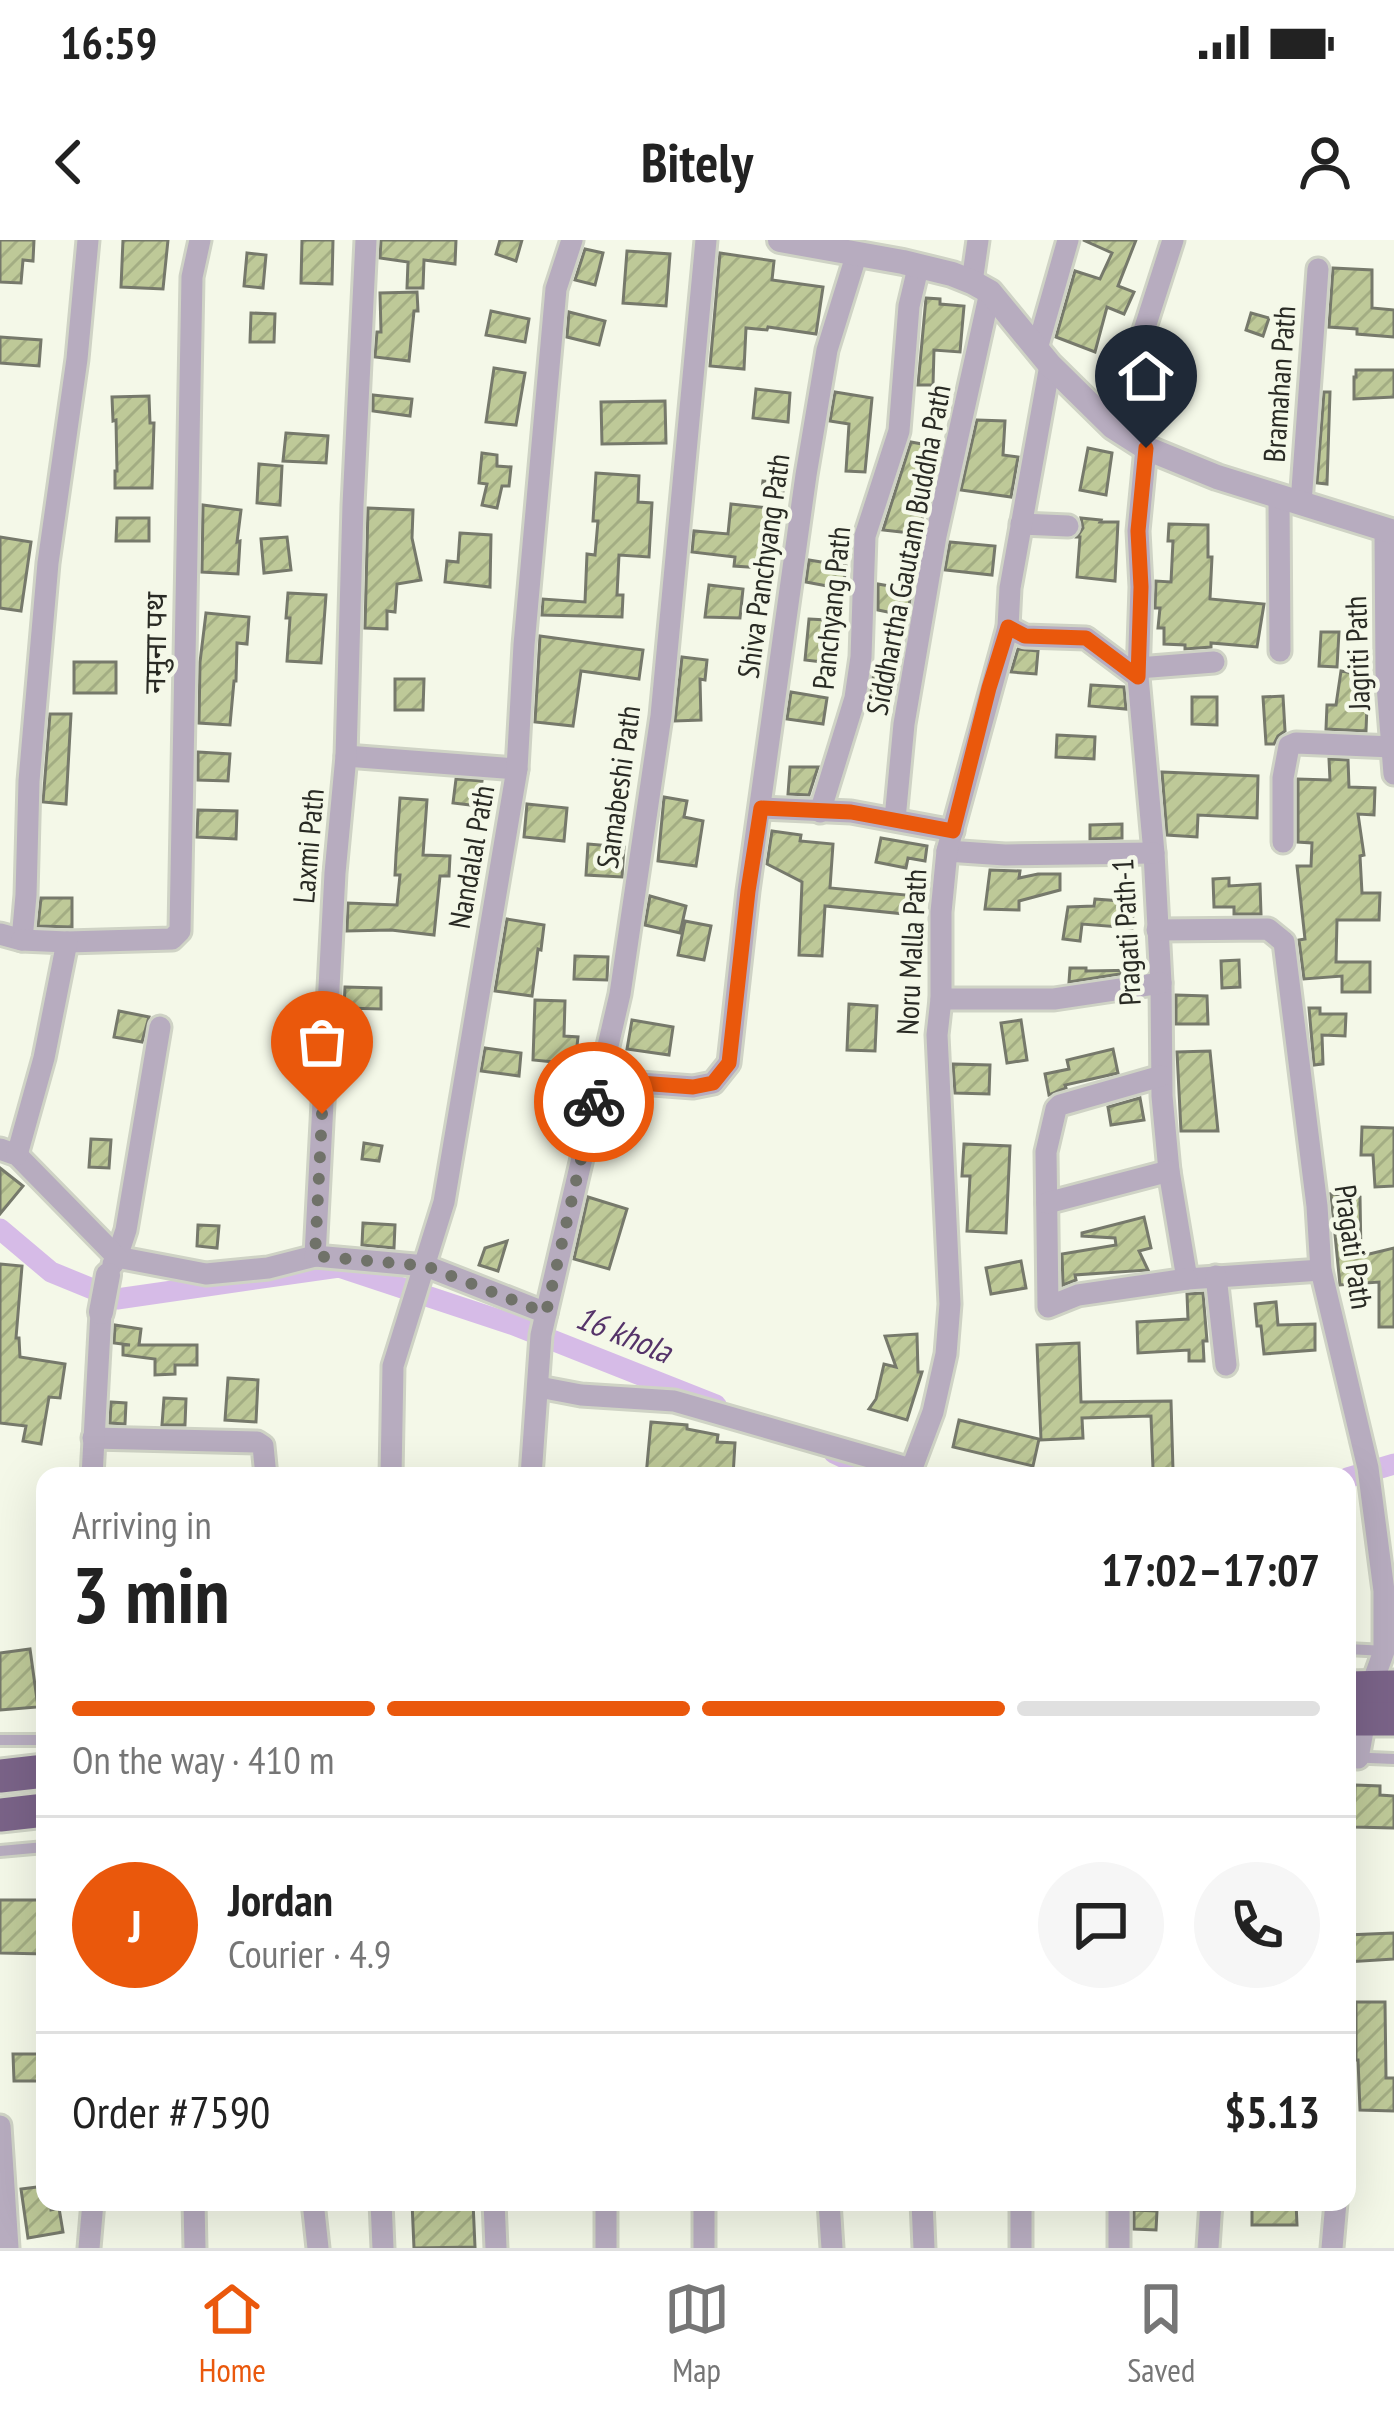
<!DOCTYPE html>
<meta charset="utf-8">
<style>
body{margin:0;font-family:"PT Sans Narrow","Noto Sans Devanagari",sans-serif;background:#f6f6f6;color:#222;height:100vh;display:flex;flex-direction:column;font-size:45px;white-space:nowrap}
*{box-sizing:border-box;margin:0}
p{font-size:39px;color:#767676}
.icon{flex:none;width:66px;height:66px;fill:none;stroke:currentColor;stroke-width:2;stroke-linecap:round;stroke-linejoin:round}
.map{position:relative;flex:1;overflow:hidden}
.details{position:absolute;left:36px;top:1227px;width:1320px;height:744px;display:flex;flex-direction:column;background:#fff;border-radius:24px;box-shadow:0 12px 48px #0002}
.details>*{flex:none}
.pin{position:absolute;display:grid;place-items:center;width:102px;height:102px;color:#fff;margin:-123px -51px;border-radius:50% 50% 50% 0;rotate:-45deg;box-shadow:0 0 12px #0007}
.pin .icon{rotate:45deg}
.courier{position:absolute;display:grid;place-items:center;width:120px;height:120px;margin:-60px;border:9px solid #ea580c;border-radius:50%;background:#fff;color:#222;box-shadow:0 3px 15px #0007}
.summary em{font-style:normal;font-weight:600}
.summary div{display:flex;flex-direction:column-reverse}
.summary{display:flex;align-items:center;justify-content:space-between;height:204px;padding:0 36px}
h1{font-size:78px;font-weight:600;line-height:90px}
.bar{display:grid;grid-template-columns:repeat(4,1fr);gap:18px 12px;align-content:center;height:144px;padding:0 36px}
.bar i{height:15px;border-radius:9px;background:#e0e0e0}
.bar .current{background:#ea580c}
.bar p{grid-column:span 4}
.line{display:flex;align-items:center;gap:30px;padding:0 36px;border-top:3px solid #e0e0e0}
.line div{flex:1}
.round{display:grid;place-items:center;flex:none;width:126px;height:126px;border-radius:63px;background:#f6f6f6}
.status{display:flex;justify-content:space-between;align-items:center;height:84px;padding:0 60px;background:#fff;direction:ltr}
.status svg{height:33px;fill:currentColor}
header{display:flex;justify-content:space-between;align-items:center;height:156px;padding:0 36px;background:#fff;font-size:54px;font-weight:600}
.dock{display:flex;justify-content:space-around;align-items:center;height:168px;border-top:3px solid #e0e0e0;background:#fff;font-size:33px;color:#767676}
.dock a{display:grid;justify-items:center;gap:6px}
.dock .current{color:#ea580c}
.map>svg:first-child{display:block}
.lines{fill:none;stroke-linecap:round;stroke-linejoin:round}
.canal{stroke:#d6bbe7;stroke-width:21}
.building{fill:url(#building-hatch);stroke:#76796b;stroke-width:3}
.service-casing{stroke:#cfd3c5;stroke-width:16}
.minor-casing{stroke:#cfd3c5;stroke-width:27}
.tertiary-casing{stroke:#cfd3c5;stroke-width:30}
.trunk-casing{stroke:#cfd3c5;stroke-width:39}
.service{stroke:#b7acbf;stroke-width:10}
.minor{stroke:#b7acbf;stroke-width:21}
.tertiary{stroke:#b7acbf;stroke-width:24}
.trunk{stroke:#7a6388;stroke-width:33}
.done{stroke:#707269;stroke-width:12;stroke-dasharray:0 21.6}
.route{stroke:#ea580c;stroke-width:15}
.labels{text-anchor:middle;stroke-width:9;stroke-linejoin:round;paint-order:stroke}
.street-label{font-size:30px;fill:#292a24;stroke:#f4f8e8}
.water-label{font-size:33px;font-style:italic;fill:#553369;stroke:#f4f8e8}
</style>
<div class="status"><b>16:59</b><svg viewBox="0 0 49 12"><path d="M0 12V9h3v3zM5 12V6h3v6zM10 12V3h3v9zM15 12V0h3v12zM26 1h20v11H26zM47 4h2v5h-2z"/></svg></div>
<header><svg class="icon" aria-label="back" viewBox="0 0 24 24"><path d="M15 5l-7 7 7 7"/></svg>Bitely<svg class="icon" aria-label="person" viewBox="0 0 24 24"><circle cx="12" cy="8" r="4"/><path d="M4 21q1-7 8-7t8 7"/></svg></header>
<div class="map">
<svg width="1394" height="2008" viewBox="0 0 1394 2008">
<defs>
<pattern id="building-hatch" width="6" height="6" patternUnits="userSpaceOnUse" patternTransform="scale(3)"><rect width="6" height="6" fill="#bec998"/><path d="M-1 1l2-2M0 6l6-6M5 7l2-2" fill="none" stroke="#a3ad83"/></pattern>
</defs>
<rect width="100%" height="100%" fill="#f4f8e8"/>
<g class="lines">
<g class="canal">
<polyline points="0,989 51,1032 117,1059 339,1027 514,1085 716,1165"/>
<polyline points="834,1213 882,1236"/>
<polyline points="1347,1238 1394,1224"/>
</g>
</g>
<g class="building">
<polygon points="0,0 34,0 33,21 23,20 21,43 0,42"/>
<polygon points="123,0 168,0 163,49 121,47"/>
<polygon points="302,0 333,0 332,44 301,43"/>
<polygon points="381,0 456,0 455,24 424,20 423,48 407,48 408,22 380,18"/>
<polygon points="500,0 522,0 516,21 496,14"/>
<polygon points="1083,0 1136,0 1118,46 1134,52 1124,74 1107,67 1095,112 1056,97 1075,31 1100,39 1112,13"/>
<polygon points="585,9 603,13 595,45 575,40"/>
<polygon points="627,11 670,14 666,66 623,63"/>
<polygon points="247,13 266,15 263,48 244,46"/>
<polygon points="720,13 774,21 772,40 823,47 816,94 768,87 767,90 746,88 744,129 710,126"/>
<polygon points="1333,28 1372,30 1372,68 1394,70 1394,97 1357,94 1357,89 1329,87"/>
<polygon points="417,52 418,71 414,71 409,121 375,117 377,92 381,92 380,53"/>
<polygon points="926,58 940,59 940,64 964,66 960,112 934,110 933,145 918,145"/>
<polygon points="491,71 529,79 525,102 486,95"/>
<polygon points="569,72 605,81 599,105 567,97"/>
<polygon points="251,73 275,74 274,102 250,102"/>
<polygon points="1251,73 1269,78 1263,96 1246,90"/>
<polygon points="0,97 41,100 39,126 0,123"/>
<polygon points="1148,127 1164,132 1156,163 1138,158"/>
<polygon points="494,128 525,133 516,185 486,182"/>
<polygon points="1356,130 1394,130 1394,157 1354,159 1354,137 1356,137"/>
<polygon points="756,149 790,153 788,182 753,178"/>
<polygon points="835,152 872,158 865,232 846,231 849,184 830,181"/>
<polygon points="1324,152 1330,152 1327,244 1317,243"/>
<polygon points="373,155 412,159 410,176 373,171"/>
<polygon points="149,156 150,183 154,183 152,248 115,248 115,231 117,231 116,180 113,181 112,157"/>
<polygon points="665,161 666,203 602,204 601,162"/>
<polygon points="977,180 1005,181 1003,215 1018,217 1011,257 961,250"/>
<polygon points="286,193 328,196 326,223 283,221"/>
<polygon points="911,202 933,206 920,294 883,290"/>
<polygon points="1088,208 1112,213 1106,255 1080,250"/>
<polygon points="482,213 497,215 497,226 511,227 509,246 502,246 497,268 482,265 487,244 479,243"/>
<polygon points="259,224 282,226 280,265 257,263"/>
<polygon points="596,233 639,236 638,262 652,263 649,317 619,315 617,355 623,355 622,377 542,375 543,359 585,362 587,314 595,315 598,281 593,281"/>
<polygon points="763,241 784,243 782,260 761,257"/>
<polygon points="731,264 770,268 762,328 734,326 735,317 692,312 694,291 728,294"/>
<polygon points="203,265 241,270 237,302 240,301 238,334 202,332"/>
<polygon points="368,268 413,270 412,298 421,340 397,344 395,372 387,371 387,389 365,388"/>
<polygon points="117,278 149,278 149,301 116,301"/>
<polygon points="1081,278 1101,280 1100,282 1118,282 1115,341 1077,337 1080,297 1077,297 1083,288"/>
<polygon points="1169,284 1208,285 1208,317 1212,317 1210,359 1264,364 1257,407 1211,403 1211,407 1185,409 1185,405 1164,404 1164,388 1158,388 1160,368 1155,368 1156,341 1171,342 1173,301 1168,301"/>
<polygon points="460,293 491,295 490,347 445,342 447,321 458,322"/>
<polygon points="0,297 31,302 21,371 0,368"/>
<polygon points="287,297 291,330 264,333 261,299"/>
<polygon points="950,302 995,306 992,335 945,330"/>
<polygon points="809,320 846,326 843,349 806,342"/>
<polygon points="878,344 912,350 907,376 878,370"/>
<polygon points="709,345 743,349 740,378 705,377"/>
<polygon points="288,353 326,355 321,423 287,421 290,378 286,378"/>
<polygon points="206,373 249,377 247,404 237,403 236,441 234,441 230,485 199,483 200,422"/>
<polygon points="809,379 826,380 823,422 805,420"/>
<polygon points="1321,392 1339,392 1337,427 1319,426"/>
<polygon points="540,396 643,410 639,439 581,431 573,486 535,482"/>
<polygon points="1018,409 1038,411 1036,434 1011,432"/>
<polygon points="682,417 707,420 705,440 700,439 701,480 675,481"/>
<rect x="74" y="422" width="42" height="31"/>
<polygon points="874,430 888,432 884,460 870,457"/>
<polygon points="1341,431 1359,434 1353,466 1367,466 1366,491 1326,489 1327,465 1336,465"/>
<polygon points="395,439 424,439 423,470 395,470"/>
<polygon points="1091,445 1124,447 1126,469 1089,466"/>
<polygon points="791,452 827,458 823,484 787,479"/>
<polygon points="1283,456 1285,491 1278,496 1274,504 1266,504 1263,457"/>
<polygon points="1192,457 1217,457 1217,485 1192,484"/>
<polygon points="50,474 71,474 66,564 43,562"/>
<polygon points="1057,495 1095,497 1094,519 1056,517"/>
<polygon points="198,512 230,514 228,541 198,540"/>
<polygon points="1329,519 1348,520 1349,547 1375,548 1374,575 1358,574 1364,615 1360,616 1362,653 1380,653 1379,680 1337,680 1336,722 1370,722 1370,752 1342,752 1342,736 1304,739 1299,700 1305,699 1297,626 1311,626 1312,603 1298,602 1298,539 1330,540"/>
<polygon points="790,527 818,527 809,555 788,554"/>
<polygon points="1162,532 1258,536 1257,578 1198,575 1197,597 1167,595"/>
<polygon points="456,539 482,541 479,566 453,563"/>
<polygon points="664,557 687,561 684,577 703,581 696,626 658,621"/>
<polygon points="400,558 427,560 423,615 450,616 449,636 440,636 434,695 391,690 347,691 348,663 397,665 400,635 395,635 396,615"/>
<polygon points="527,564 567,568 564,601 524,597"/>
<polygon points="198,570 237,571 236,599 197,597"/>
<polygon points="1122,584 1122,598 1090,599 1090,585"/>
<polygon points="772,591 801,595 800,601 833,604 830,648 917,656 915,675 825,666 822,716 799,715 802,642 767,624"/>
<polygon points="881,598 927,606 925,621 908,618 906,628 876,622"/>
<polygon points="588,604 624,607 622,637 586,635"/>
<polygon points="990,630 1020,631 1019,638 1038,634 1060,634 1060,650 1019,661 1019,670 985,669"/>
<polygon points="1229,638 1229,646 1260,644 1261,674 1234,674 1234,667 1214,667 1213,639"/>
<polygon points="650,656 686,666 680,693 645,685"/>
<polygon points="41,658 72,658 72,687 38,686"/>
<polygon points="1095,659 1134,662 1132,688 1082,684 1080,701 1063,699 1068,667 1094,666"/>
<polygon points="507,679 544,685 541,710 538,709 532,756 495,751"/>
<polygon points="685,681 711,686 704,720 678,715"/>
<polygon points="575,716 608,717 607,740 574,739"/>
<polygon points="1239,720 1240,747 1222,748 1221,721"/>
<polygon points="1070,728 1086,728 1086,731 1145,730 1069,742"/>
<polygon points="345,747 381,748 381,769 344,768"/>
<polygon points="1176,755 1207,756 1208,784 1176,784"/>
<polygon points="535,760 565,761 564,796 578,797 575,824 533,820"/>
<polygon points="849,764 877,766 875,811 847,810"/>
<polygon points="1309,768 1320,768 1320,774 1346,774 1345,796 1322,795 1323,824 1314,825"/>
<polygon points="119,771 149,777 142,802 114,797"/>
<polygon points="632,780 673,787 669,815 627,809"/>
<polygon points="1021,780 1027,820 1007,823 1001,783"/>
<polygon points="485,808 521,813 519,836 481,831"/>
<polygon points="1113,809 1118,833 1065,845 1066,848 1049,855 1045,834 1069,829 1067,820"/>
<polygon points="1210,811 1218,891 1181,891 1177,812"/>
<polygon points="953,824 990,825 989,854 955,853"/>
<polygon points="1140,858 1144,880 1111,885 1108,867"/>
<polygon points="1362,887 1394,888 1394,946 1375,947 1373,915 1361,915"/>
<polygon points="91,899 111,900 109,928 89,927"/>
<polygon points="364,903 382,906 379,921 362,919"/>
<polygon points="964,904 1010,906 1006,993 967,991 970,936 962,936"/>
<polygon points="0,928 23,946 0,974"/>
<polygon points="1331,954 1360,957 1361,1016 1394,1008 1394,1087 1379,1087 1379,1042 1340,1045"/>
<polygon points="588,957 627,969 609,1029 574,1019"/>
<polygon points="1144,977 1151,1008 1139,1011 1148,1030 1075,1035 1076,1040 1063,1045 1062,1014 1116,1005 1115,998 1082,996 1082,993"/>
<polygon points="363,983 395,985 394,1008 362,1005"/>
<polygon points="198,985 219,986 217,1008 197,1006"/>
<polygon points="507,1001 498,1031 479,1025 485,1008"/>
<polygon points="1021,1021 1026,1048 991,1054 986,1028"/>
<polygon points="0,1024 22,1026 16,1098 19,1098 20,1117 65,1124 60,1158 49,1157 41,1204 23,1201 26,1186 0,1183"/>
<polygon points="1203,1053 1207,1101 1203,1101 1204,1121 1189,1121 1189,1110 1138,1113 1137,1082 1188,1079 1187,1054"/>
<polygon points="1276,1062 1278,1085 1315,1084 1315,1110 1264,1114 1261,1086 1257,1086 1255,1064"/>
<polygon points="115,1085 141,1089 139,1105 197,1105 197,1125 175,1125 175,1134 155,1135 155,1119 123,1115 123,1105 130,1105 114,1103"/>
<polygon points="917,1094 918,1132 922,1132 907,1180 869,1169 876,1159 884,1124 896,1127 885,1096"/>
<polygon points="1079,1103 1081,1162 1171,1161 1173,1230 1153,1229 1151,1176 1082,1178 1083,1198 1041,1200 1037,1105"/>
<polygon points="228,1138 258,1140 256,1182 225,1180"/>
<polygon points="164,1158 186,1159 185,1185 162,1185"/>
<polygon points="111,1162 126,1163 125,1184 110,1183"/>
<polygon points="959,1180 1039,1199 1033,1226 953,1207"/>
<polygon points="651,1182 687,1185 687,1189 718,1195 717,1202 735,1203 733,1236 646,1236"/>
<polygon points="30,1409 38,1467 0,1470 0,1413"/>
<polygon points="1355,1545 1380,1546 1380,1555 1394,1556 1394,1588 1354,1587"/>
<polygon points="0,1660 45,1660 45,1714 0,1713"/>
<polygon points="1394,1693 1394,1719 1347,1722 1347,1695"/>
<polygon points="1356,1762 1385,1762 1386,1838 1394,1838 1394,1871 1360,1870 1358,1820 1356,1820"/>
<polygon points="13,1814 41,1814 42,1841 14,1841"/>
<polygon points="45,1946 45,1962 50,1962 51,1970 59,1968 63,1992 28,1998 21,1949"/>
<polygon points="412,1962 473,1962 475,2007 414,2008"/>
<polygon points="1252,1962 1296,1962 1297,1985 1252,1985"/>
<polygon points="1134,1970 1157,1971 1156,1990 1134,1989"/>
</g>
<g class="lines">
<g class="service-casing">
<g id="service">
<polyline points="1347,1409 1386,1411"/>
<polyline points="0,1500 45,1500"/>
<polyline points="1347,1517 1394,1519"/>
<polyline points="0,1611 45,1607"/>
</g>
</g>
<g class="minor-casing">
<g id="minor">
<polyline points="972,42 978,0"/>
<polyline points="1037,109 1068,0"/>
<polyline points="1113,187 1173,0"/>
<polyline points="1146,208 1138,291 1141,347 1138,437 1154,613 1161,743 1162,856 1169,931 1187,1039 1321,1030"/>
<polyline points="1279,258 1280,411"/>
<polyline points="1301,263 1318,29"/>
<polyline points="1021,284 1068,286"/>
<polyline points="1385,290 1386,432 1394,534"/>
<polyline points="1008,387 1025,396 1086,398 1138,437"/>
<polyline points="1138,428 1214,422"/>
<polyline points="346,516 517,529"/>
<polyline points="761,568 851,572 953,591"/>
<polyline points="820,572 855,458 861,417 865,296 899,191 909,66 918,28"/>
<polyline points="895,579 904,484 936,296 990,52"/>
<polyline points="1283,602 1283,538 1289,506 1296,503 1393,507"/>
<polyline points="947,611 1005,615 1154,613"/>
<polyline points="1157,690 1268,689 1284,702 1317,966 1321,1030 1368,1228 1384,1351 1384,1411 1371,1447 1358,1518"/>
<polyline points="0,694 22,700 26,655 29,541 48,323 77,119 88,0"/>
<polyline points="67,702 172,699 180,691 192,37 200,0"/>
<polyline points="941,759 1054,759 1161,743"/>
<polyline points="160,787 126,990 117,1017 206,1034 268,1028 315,1016 335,633 346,516 353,265 366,0"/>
<polyline points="1161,836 1060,865 1056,869 1046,912 1048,1067 1078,1055 1187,1039"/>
<polyline points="600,840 693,847 713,843 729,823 748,651 806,235 827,110 857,13"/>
<polyline points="0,909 17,915 117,1017 113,1024"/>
<polyline points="17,915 44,818 67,702 22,700"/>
<polyline points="1047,963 1169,931"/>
<polyline points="315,1016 426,1026 546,1073"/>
<polyline points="1216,1036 1226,1125"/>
<polyline points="539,1147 581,1155 674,1161 911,1229"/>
<polyline points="93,1198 257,1202 263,1206 266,1236"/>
<polyline points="92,1236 101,1072"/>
<polyline points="391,1236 393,1126 444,962 517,529 524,405 556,49 572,0"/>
<polyline points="531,1236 541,1095 620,754 661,476 706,0"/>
<polyline points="909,1236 933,1172 946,1114 950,1064 937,795 941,759 941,672 947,611 1008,387 1010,348 1050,125"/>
<polyline points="0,1886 8,2008"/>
<polyline points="194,1962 195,2008"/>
<polyline points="313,1962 318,2008"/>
<polyline points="381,1962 383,2008"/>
<polyline points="494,1962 496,2008"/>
<polyline points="606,1962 606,2008"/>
<polyline points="704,1962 704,2008"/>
<polyline points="829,1962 832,2008"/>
<polyline points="922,1962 924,2008"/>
<polyline points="1021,1962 1021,2008"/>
<polyline points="89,2008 93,1962"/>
<polyline points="1119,2008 1119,1962"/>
<polyline points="1208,2008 1211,1962"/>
<polyline points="1332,2008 1336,1962"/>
</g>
</g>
<g class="tertiary-casing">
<g id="tertiary">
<polyline points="780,0 903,22 952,34 972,42 990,52 1050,125 1113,187 1146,208 1217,237 1394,292"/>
<polyline points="101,1072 108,1035"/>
</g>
</g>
<g class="trunk-casing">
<g id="trunk">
<polyline points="1347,1448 1394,1447"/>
<polyline points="1347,1479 1394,1479"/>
<polyline points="0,1536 45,1531"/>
<polyline points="0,1575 45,1570"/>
</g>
</g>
<use href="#service" class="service"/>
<use href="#minor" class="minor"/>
<use href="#tertiary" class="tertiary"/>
<use href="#trunk" class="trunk"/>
</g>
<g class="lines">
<polyline class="done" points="322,874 315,1016 426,1026 546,1073 594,862"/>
<polyline class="route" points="594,862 600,840 693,847 713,843 729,823 748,651 761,568 851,572 953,591 989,448 1008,387 1025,396 1086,398 1138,437 1141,347 1138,291 1146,208"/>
</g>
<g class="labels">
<g class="street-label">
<text transform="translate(1280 144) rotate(-86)" y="10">Bramahan Path</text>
<text transform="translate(909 310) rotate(-79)" y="10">Siddhartha Gautam Buddha Path</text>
<text transform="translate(764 326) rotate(-82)" y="10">Shiva Panchyang Path</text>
<text transform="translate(832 368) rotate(-84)" y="10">Panchyang Path</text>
<text transform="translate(156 403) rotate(-89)" y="10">नमुना पथ</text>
<text transform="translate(1358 413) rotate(-92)" y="10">Jagriti Path</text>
<text transform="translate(619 547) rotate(-82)" y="10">Samabeshi Path</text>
<text transform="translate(309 606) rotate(-85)" y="10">Laxmi Path</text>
<text transform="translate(472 617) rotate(-80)" y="10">Nandalal Path</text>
<text transform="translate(1127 692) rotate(-93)" y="10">Pragati Path-1</text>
<text transform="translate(912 712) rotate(-87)" y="10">Noru Malla Path</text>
<text transform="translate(1353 1007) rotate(82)" y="10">Pragati Path</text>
</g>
<g class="water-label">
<text transform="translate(624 1094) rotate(22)" y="12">16 khola</text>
</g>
</g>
</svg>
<div class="pin" style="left:322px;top:874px;background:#ea580c"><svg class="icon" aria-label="bag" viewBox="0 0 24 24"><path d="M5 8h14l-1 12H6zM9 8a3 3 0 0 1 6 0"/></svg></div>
<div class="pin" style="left:1146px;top:208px;background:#1f2937"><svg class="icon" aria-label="home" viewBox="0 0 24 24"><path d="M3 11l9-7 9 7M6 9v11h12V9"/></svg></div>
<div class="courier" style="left:594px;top:862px"><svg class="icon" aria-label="bike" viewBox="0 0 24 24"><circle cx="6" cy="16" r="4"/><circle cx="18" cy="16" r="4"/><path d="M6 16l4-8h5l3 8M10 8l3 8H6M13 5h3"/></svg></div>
<section class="details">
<div class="summary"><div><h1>3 min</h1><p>Arriving in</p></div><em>17:02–17:07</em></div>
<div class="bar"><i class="current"></i><i class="current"></i><i class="current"></i><i></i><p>On the way · 410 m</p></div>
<div class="line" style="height:216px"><b class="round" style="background:#ea580c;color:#fff">J</b><div><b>Jordan</b><p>Courier · 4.9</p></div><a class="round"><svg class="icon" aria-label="chat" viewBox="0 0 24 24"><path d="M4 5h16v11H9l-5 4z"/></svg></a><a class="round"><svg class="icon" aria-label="phone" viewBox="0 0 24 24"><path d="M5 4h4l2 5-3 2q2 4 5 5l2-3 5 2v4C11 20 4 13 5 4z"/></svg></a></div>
<div class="line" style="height:156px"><div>Order #7590</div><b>$5.13</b></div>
</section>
</div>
<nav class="dock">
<a class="current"><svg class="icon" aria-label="home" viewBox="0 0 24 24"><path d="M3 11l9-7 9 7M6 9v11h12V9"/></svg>Home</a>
<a><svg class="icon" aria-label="map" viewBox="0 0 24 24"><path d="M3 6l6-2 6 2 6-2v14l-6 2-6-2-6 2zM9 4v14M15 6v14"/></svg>Map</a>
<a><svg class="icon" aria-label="saved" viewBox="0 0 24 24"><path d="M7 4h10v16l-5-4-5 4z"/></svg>Saved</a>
</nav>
